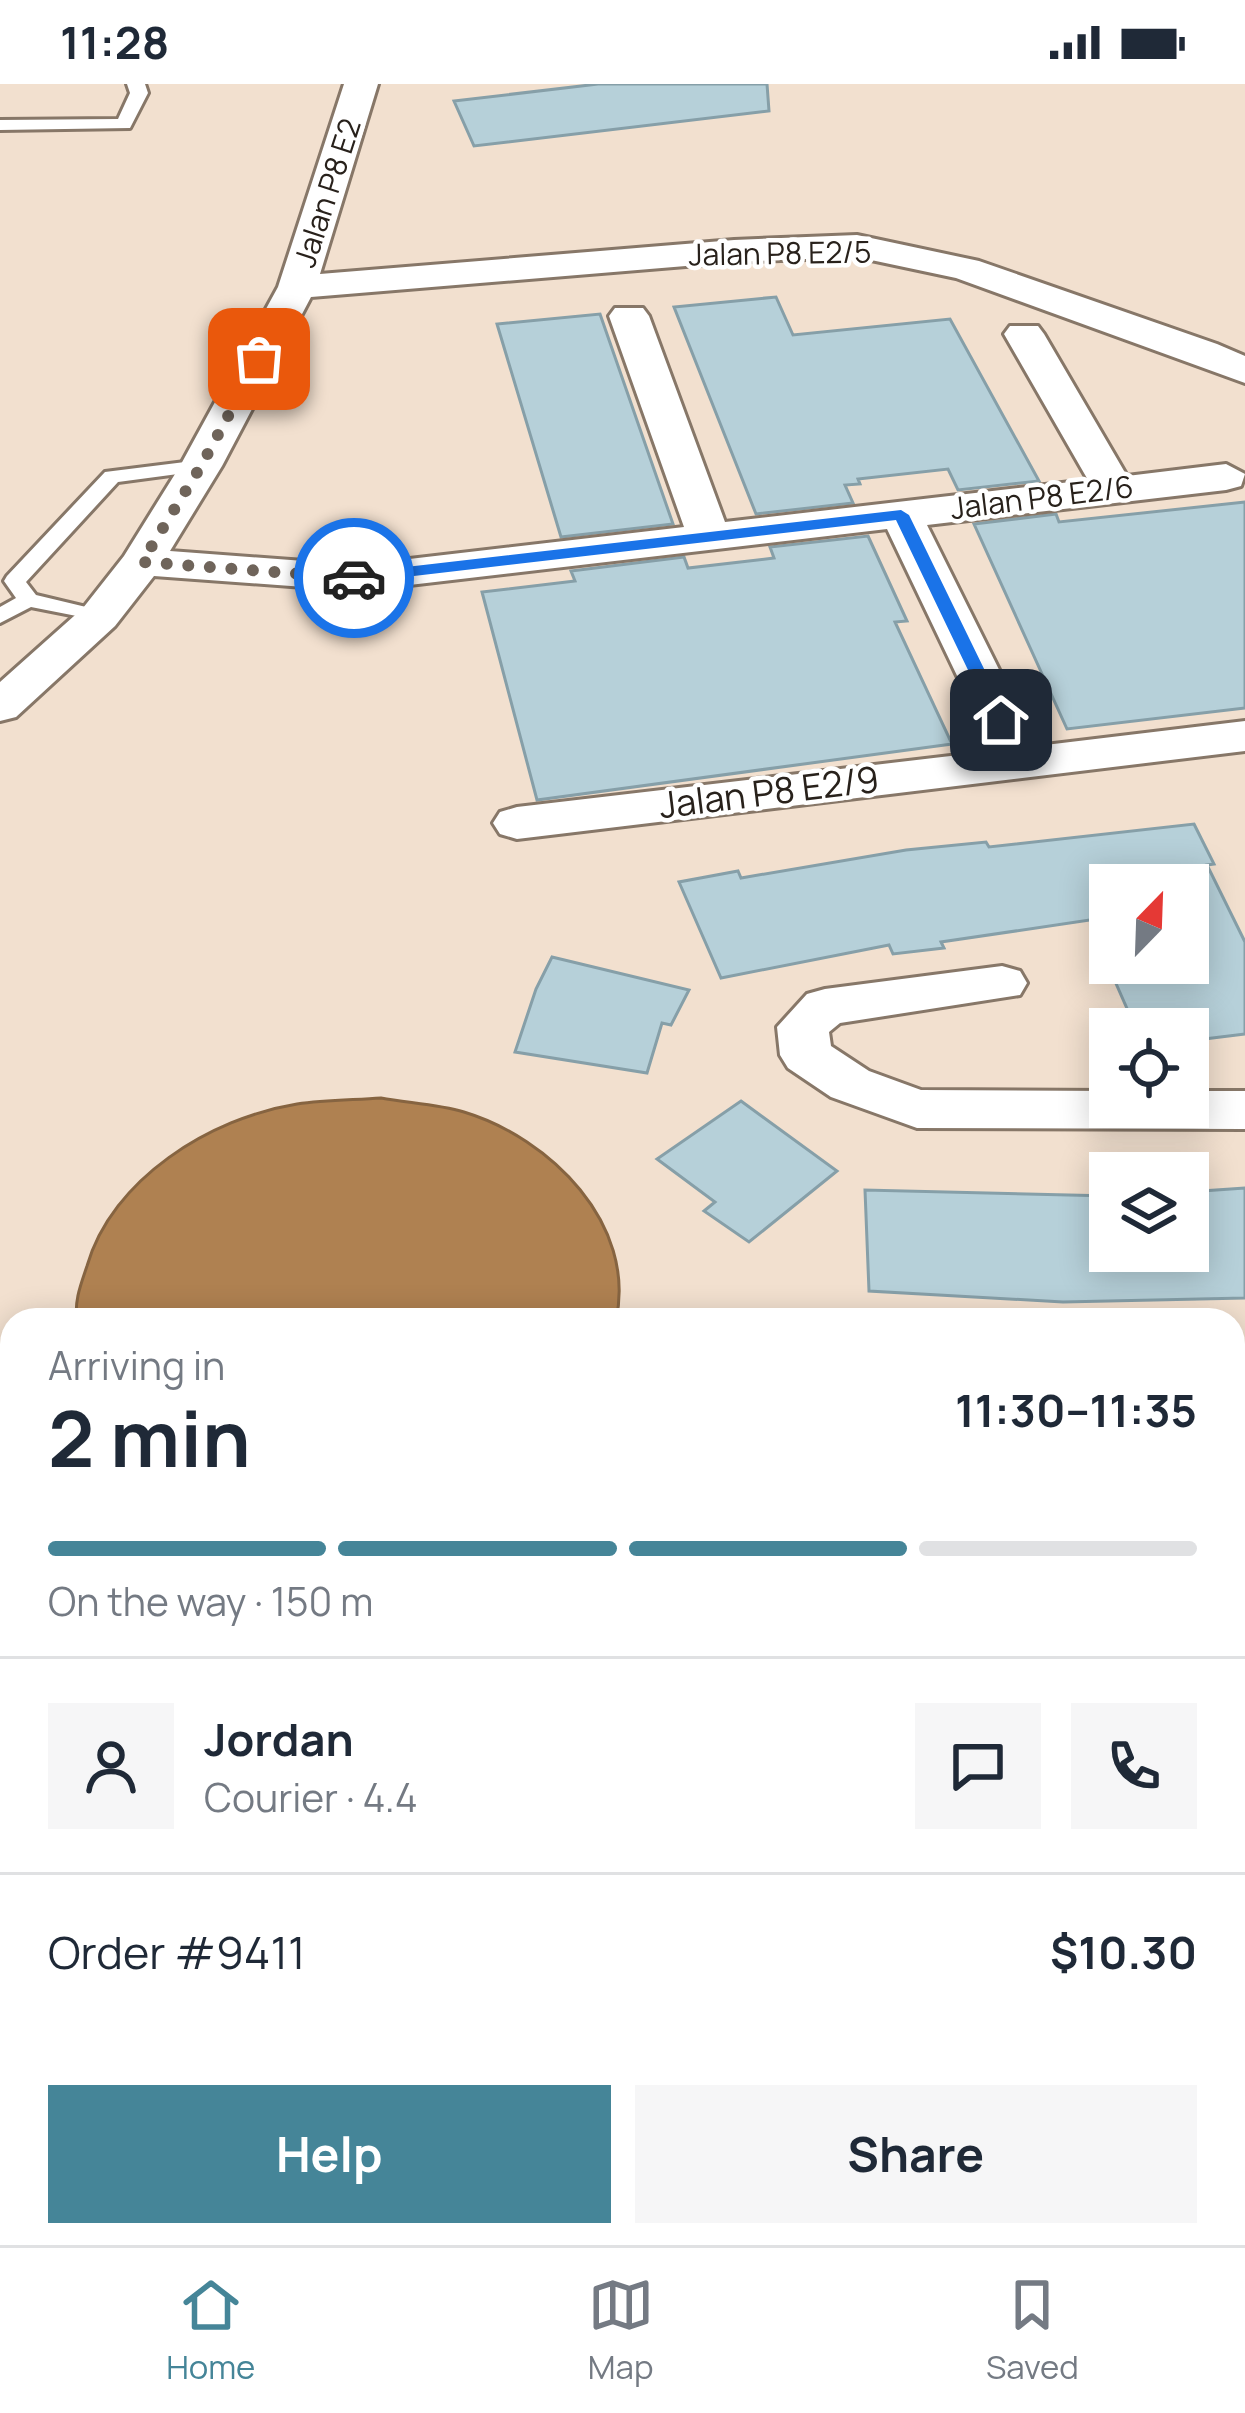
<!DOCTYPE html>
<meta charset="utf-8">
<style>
body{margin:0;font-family:Manrope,sans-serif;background:#f6f6f7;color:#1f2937;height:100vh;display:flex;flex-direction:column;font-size:45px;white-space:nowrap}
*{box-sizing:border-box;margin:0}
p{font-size:39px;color:#747a83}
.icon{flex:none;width:66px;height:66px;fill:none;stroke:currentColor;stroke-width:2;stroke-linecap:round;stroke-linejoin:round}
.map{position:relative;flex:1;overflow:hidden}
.drawer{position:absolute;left:0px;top:1224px;width:1245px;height:939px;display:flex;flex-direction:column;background:#fff;border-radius:36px 36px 0 0;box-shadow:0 6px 30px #0003}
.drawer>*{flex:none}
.needle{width:78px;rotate:23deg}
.controls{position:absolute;left:1089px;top:780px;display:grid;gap:24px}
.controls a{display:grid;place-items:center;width:120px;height:120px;border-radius:0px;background:#fff;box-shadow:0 6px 30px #0003;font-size:60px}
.pin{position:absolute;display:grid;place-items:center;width:102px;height:102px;color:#fff;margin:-51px;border-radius:24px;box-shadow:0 6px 18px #0006}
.courier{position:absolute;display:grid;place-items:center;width:120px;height:120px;margin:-60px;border:9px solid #1a73e8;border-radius:50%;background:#fff;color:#222;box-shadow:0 3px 15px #0007}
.headline em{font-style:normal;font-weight:700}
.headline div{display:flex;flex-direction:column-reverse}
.headline{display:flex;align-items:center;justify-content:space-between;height:204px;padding:0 48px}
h1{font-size:78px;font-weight:700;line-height:90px}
.bar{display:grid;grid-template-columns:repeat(4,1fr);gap:18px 12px;align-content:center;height:144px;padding:0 48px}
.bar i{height:15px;border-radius:9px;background:#e0e1e3}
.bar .on{background:#458598}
.bar p{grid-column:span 4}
.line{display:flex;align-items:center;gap:30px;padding:0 48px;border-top:3px solid #e0e1e3}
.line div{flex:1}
.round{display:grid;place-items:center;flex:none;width:126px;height:126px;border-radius:0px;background:#f6f6f7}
.action{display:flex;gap:24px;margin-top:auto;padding:24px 48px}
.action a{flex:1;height:138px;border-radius:0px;background:#458598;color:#fff;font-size:48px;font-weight:700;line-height:138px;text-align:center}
.action a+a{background:#f6f6f7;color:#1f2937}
.status{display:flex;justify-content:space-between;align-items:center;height:84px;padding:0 60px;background:#fff;direction:ltr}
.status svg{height:33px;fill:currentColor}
.dock{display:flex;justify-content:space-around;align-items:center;height:168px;border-top:3px solid #e0e1e3;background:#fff;font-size:33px;color:#747a83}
.dock a{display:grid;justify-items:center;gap:6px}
.dock .on{color:#458598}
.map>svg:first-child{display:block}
.water{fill:#af8151;stroke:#866441;stroke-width:3}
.building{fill:#b6d0d9;stroke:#869fa8;stroke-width:3}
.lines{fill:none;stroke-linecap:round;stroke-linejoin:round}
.lane-casing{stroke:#877768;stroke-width:6}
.street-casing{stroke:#877768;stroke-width:6}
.path-far1{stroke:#887c70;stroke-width:8;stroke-dasharray:9 9;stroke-linecap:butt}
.path{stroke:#887c70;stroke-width:9;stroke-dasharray:10 10;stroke-linecap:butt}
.lane{fill:#fff;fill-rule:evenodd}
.street{fill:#fff;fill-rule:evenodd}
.route{fill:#1a73e8}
.done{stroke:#6f645a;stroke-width:12;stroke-dasharray:0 21.6}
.labels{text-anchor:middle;stroke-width:9;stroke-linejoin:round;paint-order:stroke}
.far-street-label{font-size:30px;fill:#28211b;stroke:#fff}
.street-label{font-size:36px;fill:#28211b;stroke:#fff}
</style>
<div class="status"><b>11:28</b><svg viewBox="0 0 49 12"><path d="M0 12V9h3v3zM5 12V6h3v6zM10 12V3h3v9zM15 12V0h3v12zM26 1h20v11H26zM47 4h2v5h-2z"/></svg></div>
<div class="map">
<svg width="1245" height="2161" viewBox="0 0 1245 2161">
<rect width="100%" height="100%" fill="#f2e0cf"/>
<g class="water">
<path d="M381 1014C408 1019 438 1020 464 1028 550 1054 637 1140 616 1236H77C74 1217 81 1200 87 1182 112 1095 210 1034 297 1020 324 1016 353 1016 381 1014Z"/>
<polygon points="1245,1389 1245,2161 57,2161 60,2151 1233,2151 1233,1390"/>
</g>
<g class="building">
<polygon points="598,0 767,0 769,27 474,62 454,17"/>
<polygon points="776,213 793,251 950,235 1039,397 958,406 948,385 858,395 860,400 845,401 853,419 756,430 674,223"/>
<polygon points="600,230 673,440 561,453 497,240"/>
<polygon points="1245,418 1245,624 1067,645 974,440 1056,430 1059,438"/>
<polygon points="868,452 907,537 895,538 952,660 537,716 482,508 575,497 571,487 684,473 688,484 774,474 770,463"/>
<polygon points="1194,740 1214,780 1207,781 1245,858 1245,950 1188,957 1188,945 1136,945 1107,879 1188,879 1188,801 1110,801 1110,833 941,858 944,864 893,870 889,861 721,894 679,798 738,787 741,794 906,766 986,758 989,763"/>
<polygon points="552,873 689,906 671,941 662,939 647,989 515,968 536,905"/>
<polygon points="741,1017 837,1087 749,1158 704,1127 715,1118 657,1075"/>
<polygon points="1245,1104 1245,1214 1063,1218 869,1207 865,1106 1110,1112 1110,1167 1188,1167 1188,1108"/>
</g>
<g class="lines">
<g class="lane-casing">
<g id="lane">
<polygon points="127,0 145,0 148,9 130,44 0,46 0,36 118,35 130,9"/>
<polygon points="201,376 211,382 208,386 118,398 26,498 36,511 107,528 107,538 31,523 0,539 0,523 16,514 4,497 7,492 105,388"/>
</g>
</g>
<g class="street-casing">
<g id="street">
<polygon points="344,0 378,0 320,190 734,156 857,151 979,177 1217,260 1245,272 1245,299 956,194 857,173 734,178 311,213 222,382 170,467 358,481 684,443 609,232 615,224 643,224 649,232 725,438 1088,396 1004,250 1010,242 1038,242 1044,250 1127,392 1226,380 1245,390 1241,402 1226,406 927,441 1037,662 1245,637 1245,667 517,755 500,750 493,739 500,728 517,723 993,667 887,445 358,507 154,492 115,542 16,633 0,637 0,598 83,524 124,472 180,382 278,203"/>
<polygon points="1002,882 1020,887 1027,899 1020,911 840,939 829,948 831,962 869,987 921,1006 1110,1007 1110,1023 1188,1023 1188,1007 1245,1007 1245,1045 917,1044 831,1013 788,984 780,971 777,943 807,910 825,905"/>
</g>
</g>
<polyline class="path-far1" points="1233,1251 1245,1249"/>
<g class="path">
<polyline points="0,1499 12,1504"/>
<polyline points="0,1832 12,1840"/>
<polyline points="0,1955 12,1935"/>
</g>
<use href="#lane" class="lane"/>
<use href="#street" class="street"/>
</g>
<polygon class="route" points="901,426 909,431 1009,636 1007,640 992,636 896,436 354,499 346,494 354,489"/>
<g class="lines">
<polyline class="done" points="259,275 201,382 142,478 354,494"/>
</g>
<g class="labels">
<g class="far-street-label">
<text transform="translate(328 109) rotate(-72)" y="10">Jalan P8 E2</text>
<text transform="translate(780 170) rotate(-1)" y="10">Jalan P8 E2/5</text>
<text transform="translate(1042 414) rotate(-7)" y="10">Jalan P8 E2/6</text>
</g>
<g class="street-label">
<text transform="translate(769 708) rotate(-7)" y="13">Jalan P8 E2/9</text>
</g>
</g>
</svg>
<div class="controls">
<a><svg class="needle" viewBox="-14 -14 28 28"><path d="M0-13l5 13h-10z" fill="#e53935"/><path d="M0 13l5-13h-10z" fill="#747a83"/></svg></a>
<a><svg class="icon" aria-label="locate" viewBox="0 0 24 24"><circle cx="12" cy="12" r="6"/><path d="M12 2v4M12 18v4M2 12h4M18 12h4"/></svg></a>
<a><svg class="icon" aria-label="layers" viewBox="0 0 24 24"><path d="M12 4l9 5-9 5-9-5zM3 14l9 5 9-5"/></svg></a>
</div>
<div class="pin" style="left:259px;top:275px;background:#ea580c"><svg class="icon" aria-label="bag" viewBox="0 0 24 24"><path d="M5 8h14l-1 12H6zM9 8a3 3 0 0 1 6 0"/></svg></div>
<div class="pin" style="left:1001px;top:636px;background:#1f2937"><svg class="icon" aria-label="home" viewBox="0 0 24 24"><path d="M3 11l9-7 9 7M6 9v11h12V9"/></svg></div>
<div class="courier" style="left:354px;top:494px"><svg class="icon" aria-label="car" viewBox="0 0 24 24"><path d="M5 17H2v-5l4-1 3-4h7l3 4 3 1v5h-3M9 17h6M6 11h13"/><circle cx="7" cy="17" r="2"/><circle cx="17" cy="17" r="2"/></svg></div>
<section class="drawer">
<div class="headline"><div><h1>2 min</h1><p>Arriving in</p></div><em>11:30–11:35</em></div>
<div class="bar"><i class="on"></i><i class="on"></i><i class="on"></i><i></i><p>On the way · 150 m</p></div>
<div class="line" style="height:216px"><a class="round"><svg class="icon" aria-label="person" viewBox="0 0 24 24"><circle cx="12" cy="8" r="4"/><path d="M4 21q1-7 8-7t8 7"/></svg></a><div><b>Jordan</b><p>Courier · 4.4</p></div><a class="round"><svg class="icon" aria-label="chat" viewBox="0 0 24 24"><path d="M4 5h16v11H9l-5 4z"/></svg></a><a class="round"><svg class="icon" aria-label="phone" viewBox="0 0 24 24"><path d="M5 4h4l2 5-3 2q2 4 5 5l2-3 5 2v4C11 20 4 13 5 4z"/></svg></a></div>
<div class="line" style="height:156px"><div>Order #9411</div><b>$10.30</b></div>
<div class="action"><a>Help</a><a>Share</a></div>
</section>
</div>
<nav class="dock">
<a class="on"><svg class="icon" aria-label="home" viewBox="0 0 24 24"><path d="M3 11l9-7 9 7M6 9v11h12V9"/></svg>Home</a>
<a><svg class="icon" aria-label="map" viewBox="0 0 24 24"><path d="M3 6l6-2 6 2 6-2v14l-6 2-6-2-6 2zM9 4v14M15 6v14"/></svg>Map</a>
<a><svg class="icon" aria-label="saved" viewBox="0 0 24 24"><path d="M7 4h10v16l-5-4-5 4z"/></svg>Saved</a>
</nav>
